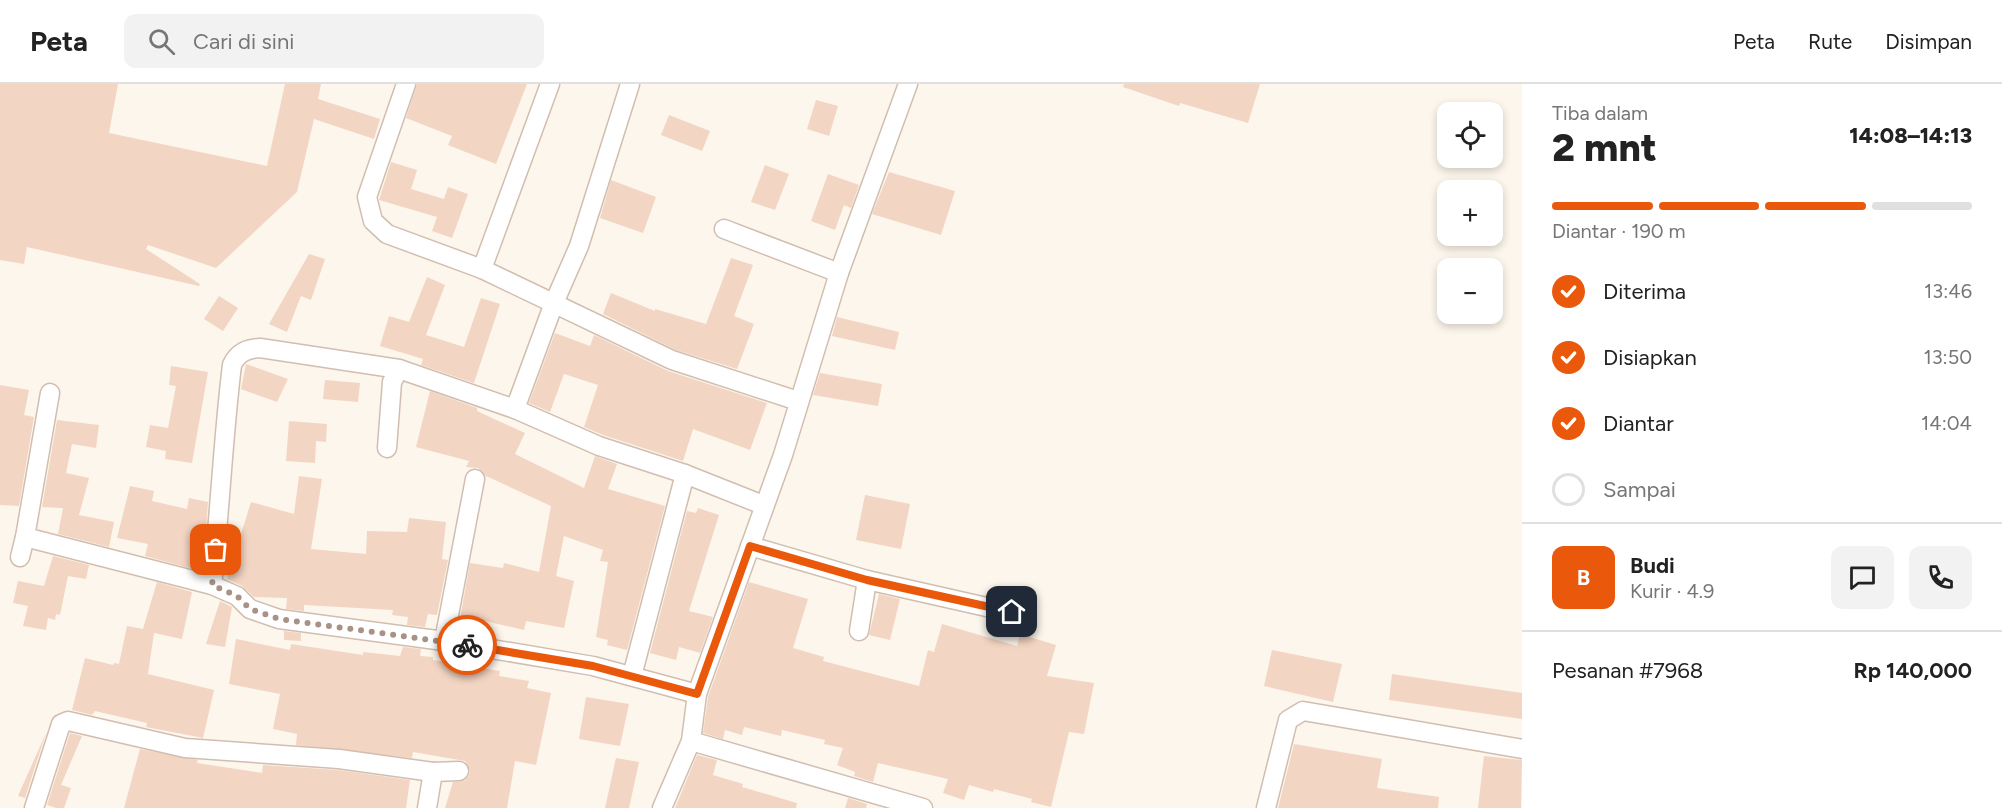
<!DOCTYPE html>
<html lang="id">
<meta charset="utf-8">
<style>
body{margin:0;font-family:Figtree,sans-serif;background:#f2f2f2;color:#222;height:100vh;display:flex;flex-direction:column;font-size:22px;white-space:nowrap}
*{box-sizing:border-box;margin:0}
p{font-size:20px;color:#767676}
.icon{flex:none;width:33px;height:33px;fill:none;stroke:currentColor;stroke-width:2;stroke-linecap:round;stroke-linejoin:round}
.map{position:relative;flex:1;overflow:hidden}
.side{display:flex;flex-direction:column;background:#fff;width:480px}
.side>*{flex:none}
.tools{position:absolute;left:1437px;top:18px;display:grid;gap:12px}
.tools a{display:grid;place-items:center;width:66px;height:66px;border-radius:12px;background:#fff;box-shadow:0 3px 9px #0003;font-size:30px}
.pin{position:absolute;display:grid;place-items:center;width:51px;height:51px;color:#fff;margin:-26px;border-radius:12px;box-shadow:0 3px 9px #0006}
.courier{position:absolute;display:grid;place-items:center;width:60px;height:60px;margin:-30px;border:4px solid #ea580c;border-radius:50%;background:#fff;color:#222;box-shadow:0 2px 8px #0007}
.summary em{font-style:normal;font-weight:800}
.summary div{display:flex;flex-direction:column-reverse}
.summary{display:flex;align-items:center;justify-content:space-between;height:102px;padding:0 30px}
h1{font-size:39px;font-weight:800;line-height:45px}
.bar{display:grid;grid-template-columns:repeat(4,1fr);gap:9px 6px;align-content:center;height:72px;padding:0 30px}
.bar i{height:8px;border-radius:4px;background:#e0e0e0}
.bar .active{background:#ea580c}
.bar p{grid-column:span 4}
.line{display:flex;align-items:center;gap:15px;padding:0 30px;border-top:2px solid #e0e0e0}
.line div{flex:1}
.round{display:grid;place-items:center;flex:none;width:63px;height:63px;border-radius:12px;background:#f2f2f2}
ol{padding:0 30px;list-style:none}
li{display:flex;align-items:center;gap:18px;height:66px}
li p{margin-inline-start:auto}
li .icon{padding:6px;border-radius:50%;background:#ea580c;color:#fff;stroke-width:4}
li:last-child{color:#767676}
li i{width:33px;height:33px;border:3px solid #e0e0e0;border-radius:50%}
header{display:flex;align-items:center;gap:36px;box-sizing:border-box;height:84px;padding:0 30px;background:#fff;border-bottom:2px solid #e0e0e0}
header strong{font-size:28px}
nav{display:flex;gap:33px;margin-inline-start:auto;font-size:21px}
.search{width:420px;height:54px;background:#f2f2f2;display:flex;align-items:center;gap:15px;box-sizing:border-box;padding:0 21px;border-radius:12px;color:#767676;font-size:22px}
main{display:flex;flex:1;min-height:0}
.map>svg:first-child{display:block}
.building{fill:#f3d5c3}
.lines{fill:none;stroke-linecap:round;stroke-linejoin:round}
.minor-casing{stroke:#d1beb0;stroke-width:21}
.minor{stroke:#fff;stroke-width:18}
.done{stroke:#a89285;stroke-width:6;stroke-dasharray:0 10.8}
.route{stroke:#ea580c;stroke-width:8}
</style>
<header>
<strong>Peta</strong>
<div class="search"><svg class="icon" aria-label="search" viewBox="0 0 24 24"><circle cx="10" cy="10" r="6"/><path d="M15 15l6 6"/></svg>Cari di sini</div>
<nav><a>Peta</a><a>Rute</a><a>Disimpan</a></nav>
</header>
<main>
<div class="map">
<svg width="1522" height="724" viewBox="0 0 1522 724">
<rect width="100%" height="100%" fill="#fdf6ec"/>
<g class="building">
<polygon points="0,0 118,0 109,49 267,82 285,0 321,0 318,15 380,35 374,55 314,35 297,108 216,184 148,161 146,165 200,200 199,202 27,163 24,180 0,176"/>
<polygon points="417,0 527,0 496,80 448,61 452,52 406,34"/>
<polygon points="1124,0 1260,0 1248,39 1180,19 1179,22 1123,3"/>
<polygon points="816,16 838,22 829,52 807,45"/>
<polygon points="669,31 710,47 702,67 661,51"/>
<polygon points="391,78 417,86 411,105 444,115 448,103 468,110 452,154 432,147 437,133 379,116"/>
<polygon points="765,81 789,90 775,126 751,118"/>
<polygon points="889,88 955,107 941,151 872,130"/>
<polygon points="828,90 859,101 851,124 844,121 835,146 811,137"/>
<polygon points="611,96 656,113 643,149 600,134"/>
<polygon points="309,170 325,175 311,216 301,212 287,248 269,240"/>
<polygon points="731,174 753,181 734,232 754,240 737,285 676,266 603,230 611,209 655,227 655,225 706,240"/>
<polygon points="427,193 445,201 426,251 464,263 481,214 500,220 474,299 421,281 423,275 380,262 389,232 409,238"/>
<polygon points="219,212 238,224 223,247 204,235"/>
<polygon points="837,233 899,248 895,266 832,252"/>
<polygon points="555,249 590,262 594,251 668,287 767,319 750,366 693,345 683,377 603,351 584,343 598,301 564,290 550,328 529,319"/>
<polygon points="246,280 288,295 277,318 241,305"/>
<polygon points="171,282 208,288 192,379 165,375 166,367 146,363 150,341 168,344 176,302 169,301"/>
<polygon points="820,289 882,300 878,322 813,311"/>
<polygon points="325,296 360,299 358,318 323,315"/>
<polygon points="0,301 29,306 24,331 34,333 19,422 0,421"/>
<polygon points="430,307 477,324 477,327 525,349 515,370 584,404 595,372 617,380 608,405 665,422 627,566 607,561 608,556 596,553 608,478 600,477 603,466 564,452 556,492 574,497 564,544 526,537 524,546 467,533 466,536 460,535 470,479 503,484 504,479 539,488 551,422 486,392 478,384 466,383 469,377 416,363"/>
<polygon points="57,336 99,341 96,364 72,360 66,389 89,394 79,431 114,438 109,463 58,450 63,424 42,423"/>
<polygon points="289,337 327,340 326,358 316,357 315,379 286,377"/>
<polygon points="299,392 322,395 311,465 366,470 367,447 407,448 409,434 446,438 442,475 448,476 437,531 428,530 425,543 407,541 408,533 392,531 393,526 304,521 304,527 286,525 287,514 254,513 242,502 227,495 251,418 294,430"/>
<polygon points="130,402 154,407 152,417 187,425 189,414 208,418 206,445 197,486 145,472 148,460 117,454"/>
<polygon points="865,411 910,420 901,465 856,456"/>
<polygon points="698,424 719,431 689,527 713,533 700,569 679,563 676,576 650,569 687,427 696,429"/>
<polygon points="53,472 89,481 86,495 68,492 60,531 56,530 55,536 48,534 46,546 23,542 28,522 13,519 18,497 44,502"/>
<polygon points="157,498 192,508 182,555 154,549 148,590 214,606 203,654 146,643 147,639 95,627 92,631 72,626 85,574 113,581 114,579 119,580 127,542 143,545"/>
<polygon points="749,498 808,515 793,564 824,573 823,577 919,602 928,566 934,568 942,540 1017,562 1020,550 1056,561 1047,592 1094,599 1084,650 1069,648 1051,723 1031,718 1032,715 994,705 993,708 969,701 964,716 943,709 948,695 878,679 873,698 854,692 855,688 837,681 843,664 824,660 825,656 782,646 781,652 744,643 742,651 725,646 723,655 703,649 708,613"/>
<polygon points="879,510 900,515 890,556 869,551"/>
<polygon points="220,517 232,523 225,563 206,560"/>
<polygon points="284,547 301,549 301,557 284,556"/>
<polygon points="236,555 290,566 291,560 363,571 363,568 400,572 403,563 421,565 420,572 433,573 433,576 500,587 499,592 529,597 527,604 551,609 536,681 515,677 507,724 445,724 453,698 464,697 469,692 470,686 465,677 413,668 412,674 296,661 297,650 273,645 280,610 229,600"/>
<polygon points="1272,566 1342,580 1333,618 1264,602"/>
<polygon points="1392,590 1522,609 1522,635 1389,616"/>
<polygon points="586,613 629,620 620,662 579,655"/>
<polygon points="46,649 25,714 18,712"/>
<polygon points="70,649 82,652 61,701 71,704 64,724 56,724 47,721"/>
<polygon points="1294,660 1382,675 1377,704 1439,713 1438,724 1278,724"/>
<polygon points="140,665 198,676 197,679 262,689 263,681 338,686 410,696 406,724 124,724"/>
<polygon points="697,671 717,676 713,691 743,700 742,703 797,719 796,724 675,724"/>
<polygon points="1484,672 1522,676 1521,724 1478,724"/>
<polygon points="616,674 639,678 629,724 605,724"/>
<polygon points="848,714 867,720 866,724 845,724"/>
</g>
<g class="lines">
<g class="minor-casing">
<g id="minor">
<polyline points="406,0 367,113 373,137 387,150 482,185 672,276 798,317"/>
<polyline points="630,0 579,162 554,219 515,325 599,362 685,390 763,421"/>
<polyline points="724,145 839,189"/>
<polyline points="482,185 550,0"/>
<polyline points="50,309 25,453 212,501 237,512 250,525 279,535 444,557 593,582 697,610"/>
<polyline points="387,364 392,298 399,285 515,325"/>
<polyline points="750,462 867,496 1013,529"/>
<polyline points="20,473 25,453"/>
<path d="M212 501C220 427 223 354 232 281 238 268 247 265 260 264L399 285"/>
<polyline points="859,547 867,496"/>
<polyline points="444,557 475,395"/>
<polyline points="632,592 685,390"/>
<polyline points="691,657 923,724"/>
<polyline points="34,724 61,640 68,637 185,664 339,675 433,688"/>
<polyline points="427,724 433,688 459,687"/>
<polyline points="662,724 691,657 697,610 783,371 839,189 908,0"/>
<polyline points="1266,724 1288,636 1303,627 1522,665"/>
</g>
</g>
<use href="#minor" class="minor"/>
</g>
<g class="lines">
<polyline class="done" points="216,466 212,501 237,512 250,525 279,535 467,561"/>
<polyline class="route" points="467,561 593,582 697,610 750,462 867,496 1012,528"/>
</g>
</svg>
<div class="tools">
<a><svg class="icon" aria-label="locate" viewBox="0 0 24 24"><circle cx="12" cy="12" r="6"/><path d="M12 2v4M12 18v4M2 12h4M18 12h4"/></svg></a>
<a>+</a>
<a>−</a>
</div>
<div class="pin" style="left:216px;top:466px;background:#ea580c"><svg class="icon" aria-label="bag" viewBox="0 0 24 24"><path d="M5 8h14l-1 12H6zM9 8a3 3 0 0 1 6 0"/></svg></div>
<div class="pin" style="left:1012px;top:528px;background:#1f2937"><svg class="icon" aria-label="home" viewBox="0 0 24 24"><path d="M3 11l9-7 9 7M6 9v11h12V9"/></svg></div>
<div class="courier" style="left:467px;top:561px"><svg class="icon" aria-label="bike" viewBox="0 0 24 24"><circle cx="6" cy="16" r="4"/><circle cx="18" cy="16" r="4"/><path d="M6 16l4-8h5l3 8M10 8l3 8H6M13 5h3"/></svg></div>
</div>
<section class="side">
<div class="summary"><div><h1>2 mnt</h1><p>Tiba dalam</p></div><em>14:08–14:13</em></div>
<div class="bar"><i class="active"></i><i class="active"></i><i class="active"></i><i></i><p>Diantar · 190 m</p></div>
<ol>
<li><svg class="icon" aria-label="check" viewBox="0 0 24 24"><path d="M5 12l5 5 9-10"/></svg>Diterima<p>13:46</p></li>
<li><svg class="icon" aria-label="check" viewBox="0 0 24 24"><path d="M5 12l5 5 9-10"/></svg>Disiapkan<p>13:50</p></li>
<li><svg class="icon" aria-label="check" viewBox="0 0 24 24"><path d="M5 12l5 5 9-10"/></svg>Diantar<p>14:04</p></li>
<li><i></i>Sampai</li>
</ol>
<div class="line" style="height:108px"><b class="round" style="background:#ea580c;color:#fff">B</b><div><b>Budi</b><p>Kurir · 4.9</p></div><a class="round"><svg class="icon" aria-label="chat" viewBox="0 0 24 24"><path d="M4 5h16v11H9l-5 4z"/></svg></a><a class="round"><svg class="icon" aria-label="phone" viewBox="0 0 24 24"><path d="M5 4h4l2 5-3 2q2 4 5 5l2-3 5 2v4C11 20 4 13 5 4z"/></svg></a></div>
<div class="line" style="height:78px"><div>Pesanan #7968</div><b>Rp 140,000</b></div>
</section>
</main>
